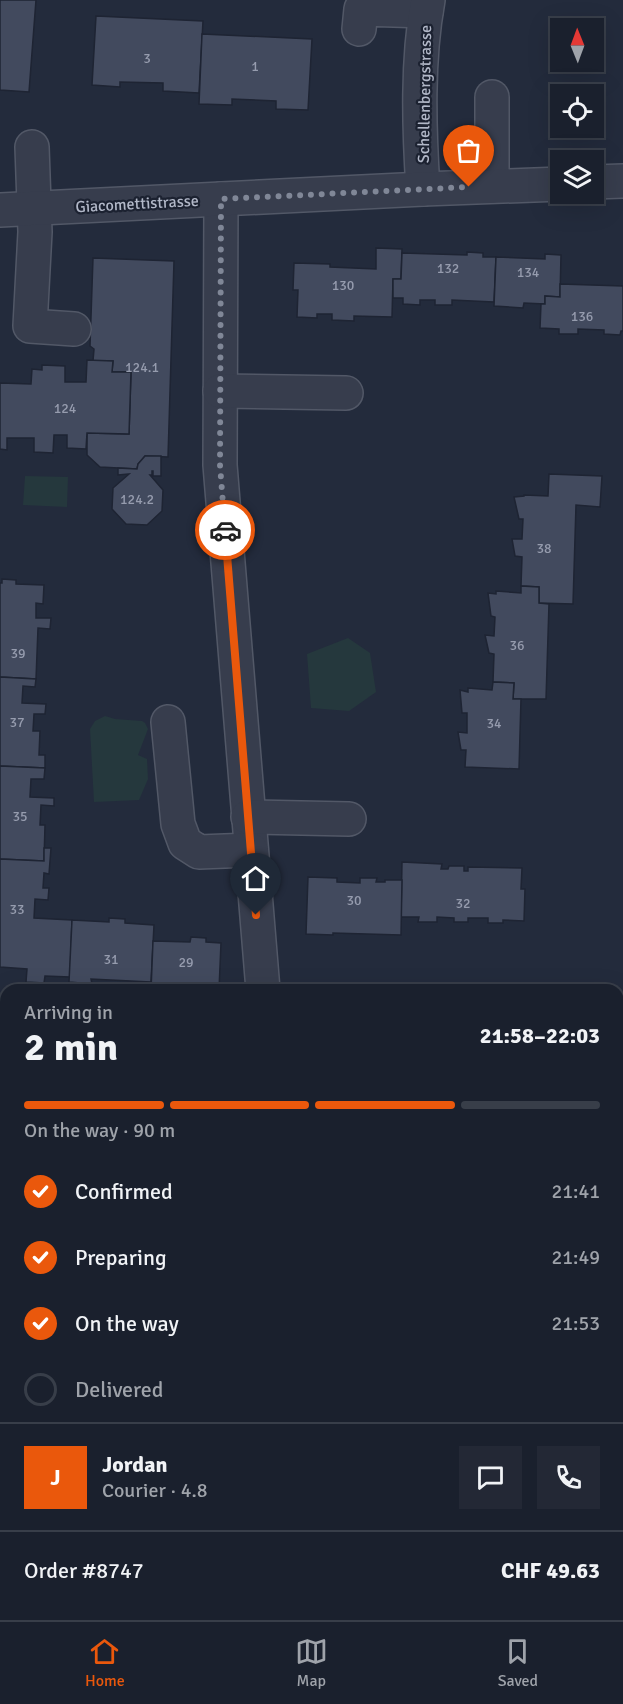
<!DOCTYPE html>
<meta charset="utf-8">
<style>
body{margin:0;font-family:Signika,sans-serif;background:#232835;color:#f1f3f6;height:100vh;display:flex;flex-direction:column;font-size:22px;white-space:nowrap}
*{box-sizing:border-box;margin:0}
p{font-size:20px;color:#9fa3aa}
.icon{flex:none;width:33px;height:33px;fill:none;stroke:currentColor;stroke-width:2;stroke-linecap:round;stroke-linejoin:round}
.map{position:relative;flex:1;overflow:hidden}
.drawer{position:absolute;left:0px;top:984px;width:624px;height:636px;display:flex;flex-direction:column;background:#1a202d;border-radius:18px 18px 0 0;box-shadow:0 6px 24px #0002,0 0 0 2px #383e49}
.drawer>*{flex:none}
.needle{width:39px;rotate:359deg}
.buttons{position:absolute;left:550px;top:18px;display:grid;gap:12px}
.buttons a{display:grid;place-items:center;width:54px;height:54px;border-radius:0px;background:#1a202d;box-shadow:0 6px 24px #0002,0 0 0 2px #383e49;font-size:30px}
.pin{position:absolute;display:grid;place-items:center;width:51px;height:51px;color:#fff;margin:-62px -26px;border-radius:50% 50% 50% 0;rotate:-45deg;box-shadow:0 0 6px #0007}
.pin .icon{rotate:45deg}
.courier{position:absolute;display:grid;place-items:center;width:60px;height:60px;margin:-30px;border:4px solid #ea580c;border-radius:50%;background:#fff;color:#222;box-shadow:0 2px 8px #0007}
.head em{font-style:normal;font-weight:700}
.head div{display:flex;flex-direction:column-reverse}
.head{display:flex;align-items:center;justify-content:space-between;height:102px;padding:0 24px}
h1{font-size:39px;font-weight:700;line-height:45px}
.bar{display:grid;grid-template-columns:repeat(4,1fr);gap:9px 6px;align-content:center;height:72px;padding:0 24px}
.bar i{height:8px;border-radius:4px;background:#383e49}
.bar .current{background:#ea580c}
.bar p{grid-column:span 4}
.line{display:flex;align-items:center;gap:15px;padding:0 24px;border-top:2px solid #383e49}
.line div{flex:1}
.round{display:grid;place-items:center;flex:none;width:63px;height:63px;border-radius:0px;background:#232835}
ol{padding:0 24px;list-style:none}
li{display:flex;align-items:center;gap:18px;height:66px}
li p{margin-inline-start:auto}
li .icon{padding:6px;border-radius:50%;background:#ea580c;color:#fff;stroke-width:4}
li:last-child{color:#9fa3aa}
li i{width:33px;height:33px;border:3px solid #383e49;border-radius:50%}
.tab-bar{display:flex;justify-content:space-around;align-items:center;height:84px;border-top:2px solid #383e49;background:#1a202d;font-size:16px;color:#9fa3aa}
.tab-bar a{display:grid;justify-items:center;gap:3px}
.tab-bar .current{color:#ea580c}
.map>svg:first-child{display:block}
.green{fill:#25383d}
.building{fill:#424a5e;stroke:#1e2433;stroke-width:1.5}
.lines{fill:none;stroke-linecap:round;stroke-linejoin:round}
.minor-casing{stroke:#525867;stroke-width:36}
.minor{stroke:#373d4d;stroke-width:33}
.done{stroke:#808797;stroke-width:6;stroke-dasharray:0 10.8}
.route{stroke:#ea580c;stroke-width:8}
.labels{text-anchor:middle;stroke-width:4.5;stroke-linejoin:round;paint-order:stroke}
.number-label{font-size:14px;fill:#969cae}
.street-label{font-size:16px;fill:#b2b8c8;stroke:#1c2231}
</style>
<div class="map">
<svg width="623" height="1620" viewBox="0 0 623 1620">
<rect width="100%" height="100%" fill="#232b3c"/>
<g class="green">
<polygon points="25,476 68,477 67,507 23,505"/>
<polygon points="348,638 370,653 376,692 349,711 311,708 307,654"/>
<polygon points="105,716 115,719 142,721 145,723 148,729 138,755 147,759 148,779 139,800 94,802 90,729 95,721"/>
</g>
<g class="building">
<polygon points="0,0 36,0 29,92 0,90"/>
<polygon points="96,16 203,21 199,93 163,91 163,83 120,82 120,87 92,85"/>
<polygon points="202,34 312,39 308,110 276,109 276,101 232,99 232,105 199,104"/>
<polygon points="376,248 402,249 401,279 393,279 392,317 354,316 354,321 332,320 332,314 317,314 317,318 297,317 298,290 293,290 294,263 330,264 330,267 376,269"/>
<polygon points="467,252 483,253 483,257 496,257 494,302 452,300 452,305 435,305 435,300 420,300 420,305 403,304 403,298 393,298 393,279 401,279 402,253 467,255"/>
<polygon points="545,254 561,255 560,297 545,296 545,304 524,303 523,308 494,306 496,257 545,259"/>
<polygon points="93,258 174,261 168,457 145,456 138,464 137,469 100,467 87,455 87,433 129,434 131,372 112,372 113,361 93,361 94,349 90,346"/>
<polygon points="560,284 623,286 623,331 621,331 620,335 604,334 604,330 578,329 578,334 559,334 559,329 540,328 541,304 545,304 545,296 560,297"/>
<polygon points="87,360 113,361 112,372 131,372 129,434 87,433 86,449 67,448 67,435 54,435 53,453 34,452 34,438 7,438 7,450 0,449 0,383 31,384 32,369 42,370 42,365 65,366 65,382 86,382"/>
<polygon points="145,456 161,456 161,476 153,476 153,471 152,471 152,475 150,475 163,490 162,511 147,525 126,524 112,509 113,488 129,474 118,475 118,468 137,469 138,464"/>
<polygon points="549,474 602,476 600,507 576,505 573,604 539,603 539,587 521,586 522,557 515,556 512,539 522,539 523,519 519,519 514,497 524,496 524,495 548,496"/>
<polygon points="2,579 16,580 16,584 44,585 43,604 36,603 36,618 51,618 50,629 38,628 36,679 0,677 0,583 2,583"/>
<polygon points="521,586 539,587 539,603 549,604 546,699 513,699 514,683 493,682 494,654 489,653 485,635 494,636 495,617 491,616 488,593 496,594 496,591 521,593"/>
<polygon points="0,677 36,679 35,687 23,686 22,703 46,704 45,714 34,714 33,731 40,731 39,755 45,755 45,768 0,766"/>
<polygon points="493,682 514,683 513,699 521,699 519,769 465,767 466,750 461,750 458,732 467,733 467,713 462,713 460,690 468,692 468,688 492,690"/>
<polygon points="0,766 45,768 44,779 31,779 30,797 54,798 54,806 41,805 40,825 45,825 44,861 0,859"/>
<polygon points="44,848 51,848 49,874 44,873 43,888 49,888 48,900 35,899 34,918 72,920 70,977 45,976 44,983 26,982 27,969 0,967 0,859 44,861"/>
<polygon points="402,862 442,864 441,869 448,869 449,866 464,866 464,871 468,871 468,867 522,868 521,889 525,889 524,921 503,920 503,923 488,923 488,918 468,918 468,922 454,922 454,918 437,917 437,922 418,922 419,917 401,917"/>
<polygon points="308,877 337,878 337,882 360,883 360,878 377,878 376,882 385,882 385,880 402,880 401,935 333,933 333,935 306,934"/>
<polygon points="109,918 125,919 125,923 154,925 151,982 91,979 92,984 69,982 72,920 109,922"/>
<polygon points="191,937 206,938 206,942 221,943 219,990 151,990 153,941 190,942"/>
<rect x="0" y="1096" width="6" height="94"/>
<rect x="0" y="1190" width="6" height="90"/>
<rect x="0" y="1280" width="6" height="90"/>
<rect x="0" y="1370" width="6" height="89"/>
<polygon points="0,1595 6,1596 6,1614 71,1614 71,1620 0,1620"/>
<rect x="101" y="1614" width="20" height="6"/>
</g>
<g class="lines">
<g class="minor-casing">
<g id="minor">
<polyline points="359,29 361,9 426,11"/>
<polyline points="32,147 35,232 30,326 74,329"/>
<polyline points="594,182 623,181"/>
<polyline points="492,186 492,97"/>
<path d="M423 189C419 127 417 60 428 0"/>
<polyline points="221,199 220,465 263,990"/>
<polyline points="0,210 423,189 561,184"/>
<polyline points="220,391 346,393"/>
<polyline points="168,722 178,824 185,843 199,852 251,850"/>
<polyline points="248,817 349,819"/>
<polyline points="82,1620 82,1614"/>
<polyline points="272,1620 272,1614"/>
</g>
</g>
<use href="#minor" class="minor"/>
</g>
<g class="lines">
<polyline class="done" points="225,530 220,465 221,199 469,187"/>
<polyline class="route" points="225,530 256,915"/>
</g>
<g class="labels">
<g class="number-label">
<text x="147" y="63">3</text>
<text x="255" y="71">1</text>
<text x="448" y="273">132</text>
<text x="528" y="277">134</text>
<text x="343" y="290">130</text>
<text x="582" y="321">136</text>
<text x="142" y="372">124.1</text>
<text x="65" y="413">124</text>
<text x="137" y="504">124.2</text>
<text x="544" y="553">38</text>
<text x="517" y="650">36</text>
<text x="18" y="658">39</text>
<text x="17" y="727">37</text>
<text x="494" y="728">34</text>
<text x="20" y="821">35</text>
<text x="354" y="905">30</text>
<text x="463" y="908">32</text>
<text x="17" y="914">33</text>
<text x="111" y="964">31</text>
<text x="186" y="967">29</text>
</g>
<g class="street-label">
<text transform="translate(424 94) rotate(-89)" y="6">Schellenbergstrasse</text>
<text transform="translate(137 203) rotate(-3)" y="6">Giacomettistrasse</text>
</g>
</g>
</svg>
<div class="buttons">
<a><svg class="needle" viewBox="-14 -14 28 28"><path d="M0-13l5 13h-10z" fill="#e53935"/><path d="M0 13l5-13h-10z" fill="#9fa3aa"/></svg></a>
<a><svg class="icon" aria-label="locate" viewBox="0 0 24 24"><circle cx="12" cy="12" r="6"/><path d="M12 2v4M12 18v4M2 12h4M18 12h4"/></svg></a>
<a><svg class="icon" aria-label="layers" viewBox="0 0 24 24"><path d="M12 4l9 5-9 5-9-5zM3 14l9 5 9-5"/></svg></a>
</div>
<div class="pin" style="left:469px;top:187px;background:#ea580c"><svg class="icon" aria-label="bag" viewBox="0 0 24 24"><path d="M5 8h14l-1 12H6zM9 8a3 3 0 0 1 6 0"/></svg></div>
<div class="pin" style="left:256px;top:915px;background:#1f2937"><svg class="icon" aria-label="home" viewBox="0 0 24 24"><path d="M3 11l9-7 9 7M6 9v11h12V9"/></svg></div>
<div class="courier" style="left:225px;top:530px"><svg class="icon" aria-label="car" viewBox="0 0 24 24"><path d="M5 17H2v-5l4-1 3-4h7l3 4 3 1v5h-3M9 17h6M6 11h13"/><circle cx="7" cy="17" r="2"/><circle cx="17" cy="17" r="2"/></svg></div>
<section class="drawer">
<div class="head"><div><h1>2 min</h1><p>Arriving in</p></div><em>21:58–22:03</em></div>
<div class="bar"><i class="current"></i><i class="current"></i><i class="current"></i><i></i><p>On the way · 90 m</p></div>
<ol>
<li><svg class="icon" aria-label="check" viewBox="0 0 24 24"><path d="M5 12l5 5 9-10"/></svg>Confirmed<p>21:41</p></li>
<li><svg class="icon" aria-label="check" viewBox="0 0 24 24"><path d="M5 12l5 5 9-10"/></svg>Preparing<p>21:49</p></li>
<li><svg class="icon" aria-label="check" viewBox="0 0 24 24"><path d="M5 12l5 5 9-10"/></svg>On the way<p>21:53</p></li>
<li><i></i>Delivered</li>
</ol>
<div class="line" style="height:108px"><b class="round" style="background:#ea580c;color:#fff">J</b><div><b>Jordan</b><p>Courier · 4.8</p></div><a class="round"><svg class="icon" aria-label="chat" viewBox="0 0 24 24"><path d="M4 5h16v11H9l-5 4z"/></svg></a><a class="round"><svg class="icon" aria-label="phone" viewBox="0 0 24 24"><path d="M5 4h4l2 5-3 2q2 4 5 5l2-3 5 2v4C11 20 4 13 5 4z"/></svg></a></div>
<div class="line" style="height:78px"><div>Order #8747</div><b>CHF 49.63</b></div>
</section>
</div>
<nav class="tab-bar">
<a class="current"><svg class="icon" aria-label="home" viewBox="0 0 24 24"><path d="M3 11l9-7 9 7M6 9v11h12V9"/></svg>Home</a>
<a><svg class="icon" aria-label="map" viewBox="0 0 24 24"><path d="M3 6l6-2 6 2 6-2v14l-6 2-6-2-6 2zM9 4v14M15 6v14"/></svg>Map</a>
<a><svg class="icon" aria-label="saved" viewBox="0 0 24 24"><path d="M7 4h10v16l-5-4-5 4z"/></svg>Saved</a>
</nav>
